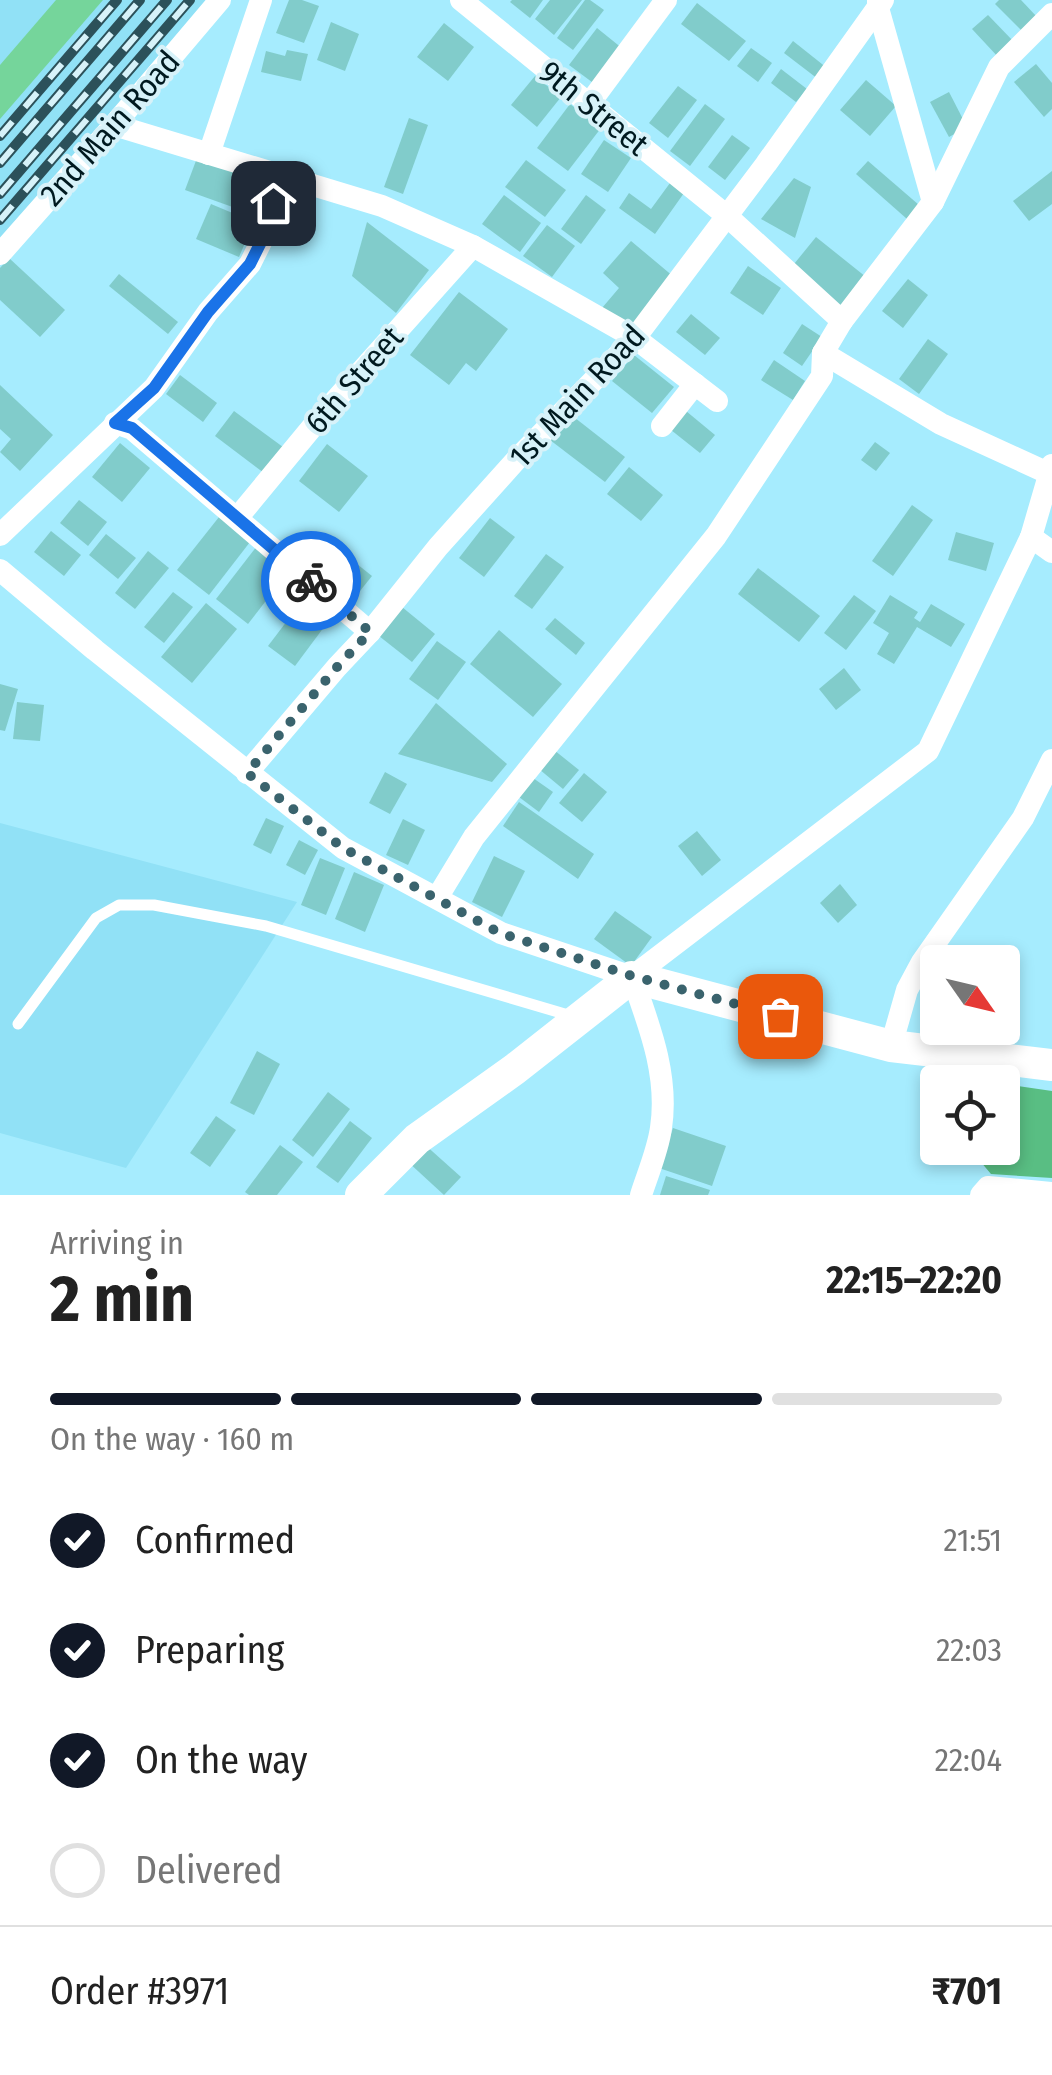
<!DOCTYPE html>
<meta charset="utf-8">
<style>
body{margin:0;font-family:"Fira Sans Condensed",sans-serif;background:#f6f6f6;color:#222;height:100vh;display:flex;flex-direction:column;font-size:38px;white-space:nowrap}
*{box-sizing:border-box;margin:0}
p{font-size:32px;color:#767676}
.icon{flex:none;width:55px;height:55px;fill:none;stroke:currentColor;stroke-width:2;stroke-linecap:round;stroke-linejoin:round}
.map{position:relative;height:1195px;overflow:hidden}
.details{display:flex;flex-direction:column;background:#fff;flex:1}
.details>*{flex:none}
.needle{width:65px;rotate:124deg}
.tools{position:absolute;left:920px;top:945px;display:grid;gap:20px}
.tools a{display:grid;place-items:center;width:100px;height:100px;border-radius:10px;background:#fff;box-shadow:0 5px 15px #0003;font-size:50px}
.pin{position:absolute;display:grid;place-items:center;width:85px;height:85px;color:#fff;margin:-42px;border-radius:20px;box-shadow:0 5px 15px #0006}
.courier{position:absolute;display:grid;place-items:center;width:100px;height:100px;margin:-50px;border:8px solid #1a73e8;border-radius:50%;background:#fff;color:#222;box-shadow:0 2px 12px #0007}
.headline em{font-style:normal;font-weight:700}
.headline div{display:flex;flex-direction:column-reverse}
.headline{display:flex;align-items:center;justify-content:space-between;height:170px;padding:0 50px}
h1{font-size:65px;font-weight:700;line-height:75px}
.bar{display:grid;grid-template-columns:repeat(4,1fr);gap:15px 10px;align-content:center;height:120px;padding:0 50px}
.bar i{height:12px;border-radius:8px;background:#e0e0e0}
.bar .current{background:#111827}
.bar p{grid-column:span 4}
.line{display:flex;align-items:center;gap:25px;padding:0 50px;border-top:2px solid #e0e0e0}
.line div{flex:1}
ol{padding:0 50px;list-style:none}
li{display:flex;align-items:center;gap:30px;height:110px}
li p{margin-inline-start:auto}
li .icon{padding:10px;border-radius:50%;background:#111827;color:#fff;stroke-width:4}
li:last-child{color:#767676}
li i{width:55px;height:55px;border:5px solid #e0e0e0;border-radius:50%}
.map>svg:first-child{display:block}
.built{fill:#91e1f6}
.green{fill:#75d59b}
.forest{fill:#59be83}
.building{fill:#81cccb}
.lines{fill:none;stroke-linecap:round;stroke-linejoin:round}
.lane{stroke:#fff;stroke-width:11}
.street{stroke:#fff;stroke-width:22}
.secondary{stroke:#fff;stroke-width:32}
.rail-casing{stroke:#2c515a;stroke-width:10}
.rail{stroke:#d7f2f9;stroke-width:6;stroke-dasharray:19;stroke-linecap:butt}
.done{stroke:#3a636d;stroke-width:10;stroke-dasharray:0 18}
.route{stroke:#1a73e8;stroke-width:12}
.labels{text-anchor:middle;stroke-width:8;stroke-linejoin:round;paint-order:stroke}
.street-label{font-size:32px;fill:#00191f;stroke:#d7f2f9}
</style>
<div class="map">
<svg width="1052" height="1195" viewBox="0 0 1052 1195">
<rect width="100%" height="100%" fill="#a6ecfe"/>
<g class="built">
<polygon points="0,0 211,0 0,244"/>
<polygon points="0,823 297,902 126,1168 0,1133"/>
</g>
<polygon class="green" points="56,0 103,0 0,119 0,65"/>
<polygon class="forest" points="1003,1084 1052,1091 1052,1178 991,1174 969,1148 1002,1148"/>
<g class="building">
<polygon points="289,0 302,0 319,6 304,43 276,33"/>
<polygon points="512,0 543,0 530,18 510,2"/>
<polygon points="550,0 582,0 554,35 535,19"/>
<polygon points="585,0 590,0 604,10 573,50 557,38"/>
<polygon points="999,0 1021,0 1038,18 1023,32 995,4"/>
<polygon points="697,3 746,41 729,61 681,24"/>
<polygon points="988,15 1015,43 999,58 972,29"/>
<polygon points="331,22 359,34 345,71 317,60"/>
<polygon points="444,23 474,47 448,81 417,57"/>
<polygon points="597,28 623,49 596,85 569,65"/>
<polygon points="793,41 827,68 818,79 784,53"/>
<polygon points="751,48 772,63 758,82 737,66"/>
<polygon points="287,50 308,54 301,81 261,72 266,51 285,56"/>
<polygon points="1036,64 1052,83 1052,109 1044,117 1014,82"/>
<polygon points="781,69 807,89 796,102 771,83"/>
<polygon points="535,76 561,97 537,127 511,105"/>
<polygon points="866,80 896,106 870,136 840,110"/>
<polygon points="678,86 697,100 668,138 649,123"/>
<polygon points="949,92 967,127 949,137 930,102"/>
<polygon points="570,104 601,128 568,171 537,148"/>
<polygon points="705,104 725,119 690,166 670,151"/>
<polygon points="409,118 428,125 403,194 384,187"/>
<polygon points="732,135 750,148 725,180 708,167"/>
<polygon points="604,140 631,158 608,192 581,174"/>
<polygon points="197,158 264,182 252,214 185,190"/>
<polygon points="526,160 566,190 545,217 505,187"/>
<polygon points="868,161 919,205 907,219 856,174"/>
<polygon points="1052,171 1052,204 1029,221 1013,201"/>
<polygon points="794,178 811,187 795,238 761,219"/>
<polygon points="670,183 684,193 655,234 619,208 629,193 651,209"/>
<polygon points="504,195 541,223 520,252 482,224"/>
<polygon points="586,195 606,210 581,244 561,229"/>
<polygon points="211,204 254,222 239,257 196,239"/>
<polygon points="367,222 429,270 396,313 352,276"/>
<polygon points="547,225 575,246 552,277 523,256"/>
<polygon points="816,237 866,277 840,309 790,269"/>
<polygon points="631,241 674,277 628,330 602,308 619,288 603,273"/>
<polygon points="9,258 65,310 40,337 0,300 0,268"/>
<polygon points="748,266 781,288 763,315 730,293"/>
<polygon points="119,274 178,322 168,334 109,286"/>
<polygon points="908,279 928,295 903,328 882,311"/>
<polygon points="459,292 508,329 476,371 466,363 449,385 410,355"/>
<polygon points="691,314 720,338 705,355 676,332"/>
<polygon points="802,324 822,337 802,366 783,353"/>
<polygon points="928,339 948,354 919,394 899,379"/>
<polygon points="634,355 674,387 652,413 612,381"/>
<polygon points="774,360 805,381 793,400 761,380"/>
<polygon points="180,375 217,403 203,422 166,394"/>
<polygon points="0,385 53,435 20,471 0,452 11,439 0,429"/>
<polygon points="234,411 283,447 264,473 215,436"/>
<polygon points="686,411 715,435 700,453 671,430"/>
<polygon points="570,414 625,457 605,482 550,440"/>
<polygon points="875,442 890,453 876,471 861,460"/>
<polygon points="120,443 150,468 122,502 92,477"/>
<polygon points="327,444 368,476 339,512 299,481"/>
<polygon points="629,467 663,495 641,521 607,494"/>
<polygon points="79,500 107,522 88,546 60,523"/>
<polygon points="912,505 933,520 893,576 872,561"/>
<polygon points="219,517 250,542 209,595 177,570"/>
<polygon points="490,518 515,537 484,577 459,558"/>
<polygon points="51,531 81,555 64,576 34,552"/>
<polygon points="320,532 339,547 318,576 299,561"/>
<polygon points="956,532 994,543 986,571 948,560"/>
<polygon points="106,534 136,558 118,579 89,555"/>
<polygon points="257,546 289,571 248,624 216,599"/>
<polygon points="148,551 169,568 135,609 115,593"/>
<polygon points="342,552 372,576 348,606 318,582"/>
<polygon points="546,554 564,567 532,609 514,596"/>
<polygon points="758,568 820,616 799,642 738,594"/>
<polygon points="173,592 193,607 164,643 144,627"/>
<polygon points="854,595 876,611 846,650 824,633"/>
<polygon points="890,595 918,612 914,618 920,622 931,604 965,624 951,647 917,627 894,664 877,654 889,633 873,623"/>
<polygon points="306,596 333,615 295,666 268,646"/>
<polygon points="206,603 237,629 192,683 161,657"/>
<polygon points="402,607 435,634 412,662 379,636"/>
<polygon points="555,618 585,643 576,655 545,629"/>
<polygon points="499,630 562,684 533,717 470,664"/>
<polygon points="437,641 466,662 438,700 409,679"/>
<polygon points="844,668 861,690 836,710 819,689"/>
<polygon points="0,684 18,689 5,731 0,730"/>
<polygon points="17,702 44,705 40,741 13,739"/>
<polygon points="436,703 507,764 492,782 398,754"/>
<polygon points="554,750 579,770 563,789 539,769"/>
<polygon points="385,772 407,784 390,814 369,803"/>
<polygon points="584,773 607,792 582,822 559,803"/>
<polygon points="533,778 553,792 539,812 519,797"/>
<polygon points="519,802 594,854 578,879 503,826"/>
<polygon points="266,818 284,826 271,854 253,845"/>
<polygon points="403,819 425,830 408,865 386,855"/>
<polygon points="697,831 721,860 702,876 678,846"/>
<polygon points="299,840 318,850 305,875 286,865"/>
<polygon points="494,856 525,871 502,917 472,902"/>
<polygon points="320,858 345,868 326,915 301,905"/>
<polygon points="354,872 384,885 365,932 335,919"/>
<polygon points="840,884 857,905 838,923 820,903"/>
<polygon points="615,911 652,937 631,966 594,939"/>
<polygon points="257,1051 280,1064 254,1115 230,1103"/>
<polygon points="328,1092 350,1109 313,1157 292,1140"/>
<polygon points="216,1116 236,1130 210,1167 190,1153"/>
<polygon points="350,1121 372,1138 338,1183 316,1167"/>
<polygon points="673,1128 726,1146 712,1186 659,1168"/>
<polygon points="423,1143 461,1177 444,1195 407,1161"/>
<polygon points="280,1145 303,1162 277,1195 249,1195 245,1192"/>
<polygon points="666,1176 710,1190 708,1195 660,1195"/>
</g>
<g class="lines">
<polyline class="lane" points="18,1024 96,918 119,905 154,905 266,926 575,1017"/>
<g class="street">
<polyline points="461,0 727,216 842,321 933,202 999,67 1052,14"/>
<polyline points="878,0 878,8 933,202"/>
<polyline points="589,104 666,0"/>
<polyline points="114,125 382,206 473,246 635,338 717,401"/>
<polyline points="209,154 261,0"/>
<polyline points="0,254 114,125 220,0"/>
<polyline points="823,353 941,424 1048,473"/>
<polyline points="115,423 132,429 370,632"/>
<polyline points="662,426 695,384"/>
<polyline points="238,517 323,414 473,246"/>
<polyline points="0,535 154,388 208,312 250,264 267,230 279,176"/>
<polyline points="1031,537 1052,552"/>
<polyline points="0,570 95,650 343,848 501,933 632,977"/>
<polyline points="247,773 337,667 370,632 438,547 517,459 635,338 766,164 883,0"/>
<polyline points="437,898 474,837 716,536 822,376 823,353 842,321"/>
<polyline points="632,977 928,751 1031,537 1052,465"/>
<path d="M632 977C649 1025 669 1075 661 1128 658 1150 648 1173 641 1195"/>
<polyline points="891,1046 907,990 922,962 1023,818 1052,760"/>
<polyline points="981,1195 988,1187 1052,1193"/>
</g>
<polyline class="secondary" points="361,1195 417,1139 515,1069 632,977 891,1046 1052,1065"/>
<g class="rail-casing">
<g id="rail">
<polyline points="0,136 117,0"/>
<polyline points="0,163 140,0"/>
<polyline points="0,194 167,0"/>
<polyline points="0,220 190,0"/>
</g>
</g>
<use href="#rail" class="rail"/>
</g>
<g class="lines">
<polyline class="done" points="311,581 370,632 337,667 247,773 343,848 500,933 632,976 780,1016"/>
<polyline class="route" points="273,203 267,230 250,264 208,312 154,388 115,423 132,428 311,581"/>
</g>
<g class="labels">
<g class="street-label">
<text transform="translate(594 108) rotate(39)" y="11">9th Street</text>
<text transform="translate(110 128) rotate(-49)" y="11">2nd Main Road</text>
<text transform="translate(354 380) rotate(-49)" y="11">6th Street</text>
<text transform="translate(577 396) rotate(-47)" y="11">1st Main Road</text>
</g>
</g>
</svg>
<div class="tools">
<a><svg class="needle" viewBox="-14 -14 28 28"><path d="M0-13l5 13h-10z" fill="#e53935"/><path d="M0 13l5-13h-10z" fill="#767676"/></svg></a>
<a><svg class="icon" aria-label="locate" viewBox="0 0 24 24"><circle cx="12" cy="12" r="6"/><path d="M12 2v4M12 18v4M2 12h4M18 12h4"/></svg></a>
</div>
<div class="pin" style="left:780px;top:1016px;background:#ea580c"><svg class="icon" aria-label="bag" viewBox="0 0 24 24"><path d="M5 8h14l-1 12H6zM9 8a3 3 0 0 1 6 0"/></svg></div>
<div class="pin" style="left:273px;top:203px;background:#1f2937"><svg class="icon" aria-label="home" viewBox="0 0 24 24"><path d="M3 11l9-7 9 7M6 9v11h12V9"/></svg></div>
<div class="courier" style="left:311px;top:581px"><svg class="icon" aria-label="bike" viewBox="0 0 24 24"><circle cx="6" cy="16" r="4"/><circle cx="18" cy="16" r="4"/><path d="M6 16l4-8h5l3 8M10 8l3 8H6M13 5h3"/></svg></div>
</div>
<section class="details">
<div class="headline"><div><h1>2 min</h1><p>Arriving in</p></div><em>22:15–22:20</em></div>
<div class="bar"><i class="current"></i><i class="current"></i><i class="current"></i><i></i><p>On the way · 160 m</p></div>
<ol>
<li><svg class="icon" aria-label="check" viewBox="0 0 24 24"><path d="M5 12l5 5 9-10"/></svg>Confirmed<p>21:51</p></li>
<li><svg class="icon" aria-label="check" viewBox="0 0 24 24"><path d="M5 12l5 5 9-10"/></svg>Preparing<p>22:03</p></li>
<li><svg class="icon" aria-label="check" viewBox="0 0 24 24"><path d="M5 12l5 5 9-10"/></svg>On the way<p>22:04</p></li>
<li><i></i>Delivered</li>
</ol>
<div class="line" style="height:130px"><div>Order #3971</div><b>₹701</b></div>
</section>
